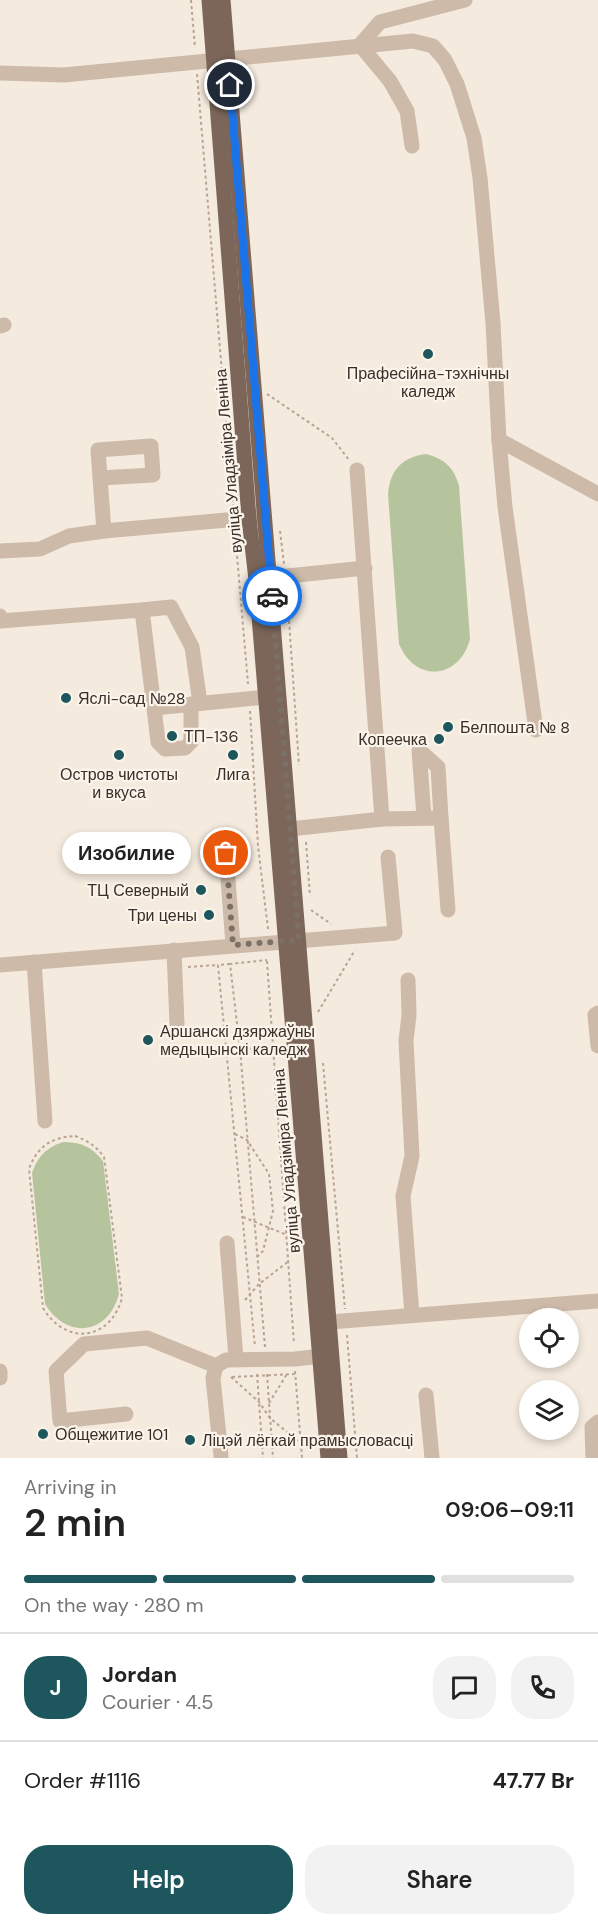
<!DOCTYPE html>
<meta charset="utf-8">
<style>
body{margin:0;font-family:"DM Sans",sans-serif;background:#f2f2f2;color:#222;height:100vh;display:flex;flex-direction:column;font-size:22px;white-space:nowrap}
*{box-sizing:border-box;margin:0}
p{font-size:20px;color:#767676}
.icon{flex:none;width:33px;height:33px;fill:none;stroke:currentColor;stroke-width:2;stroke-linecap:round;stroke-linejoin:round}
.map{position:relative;height:1458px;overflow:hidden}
.side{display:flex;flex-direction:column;background:#fff;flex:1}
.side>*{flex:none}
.fabs{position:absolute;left:519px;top:1308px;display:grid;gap:12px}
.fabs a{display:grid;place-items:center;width:60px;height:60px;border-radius:50%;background:#fff;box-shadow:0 3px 9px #0003;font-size:30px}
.pin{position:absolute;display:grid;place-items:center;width:51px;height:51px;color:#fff;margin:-26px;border:3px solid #fff;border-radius:50%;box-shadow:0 2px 6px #0007}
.courier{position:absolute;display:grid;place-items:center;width:60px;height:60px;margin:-30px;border:4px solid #1a73e8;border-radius:50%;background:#fff;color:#222;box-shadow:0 2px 8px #0007}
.bubble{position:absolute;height:42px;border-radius:21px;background:#fff;box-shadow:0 3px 9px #0003;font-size:20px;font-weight:600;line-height:42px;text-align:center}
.headline em{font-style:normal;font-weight:600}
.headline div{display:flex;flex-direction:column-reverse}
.headline{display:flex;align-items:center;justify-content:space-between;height:102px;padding:0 24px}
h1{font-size:39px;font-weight:600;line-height:45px}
.bar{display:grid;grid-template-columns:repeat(4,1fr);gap:9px 6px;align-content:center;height:72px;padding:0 24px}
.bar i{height:8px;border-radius:4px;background:#e0e0e0}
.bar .on{background:#1d575d}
.bar p{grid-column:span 4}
.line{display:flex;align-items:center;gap:15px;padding:0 24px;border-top:2px solid #e0e0e0}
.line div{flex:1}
.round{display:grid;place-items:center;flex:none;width:63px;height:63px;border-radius:24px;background:#f2f2f2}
.cta{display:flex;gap:12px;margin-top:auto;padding:12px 24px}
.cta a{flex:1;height:69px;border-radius:24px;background:#1d575d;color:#fff;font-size:24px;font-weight:600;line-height:69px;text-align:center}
.cta a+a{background:#f2f2f2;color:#222}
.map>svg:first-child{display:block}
.green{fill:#b6c49d}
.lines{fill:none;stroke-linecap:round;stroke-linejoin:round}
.path{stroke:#b9a493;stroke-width:2;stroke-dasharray:3 3;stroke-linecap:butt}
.minor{stroke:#cdbaa9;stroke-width:15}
.major{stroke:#7c665a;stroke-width:15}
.done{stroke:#7b7068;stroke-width:6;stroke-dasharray:0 10.8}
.route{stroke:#1a73e8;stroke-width:8}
.poi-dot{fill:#1d575d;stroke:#fbf4eb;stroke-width:2}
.labels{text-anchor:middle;stroke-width:4.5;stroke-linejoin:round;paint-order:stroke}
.poi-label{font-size:16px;fill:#3a2f29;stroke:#fbf4eb;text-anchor:start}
.street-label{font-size:16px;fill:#3a2f29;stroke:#fbf4eb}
</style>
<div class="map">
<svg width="598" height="1458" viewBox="0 0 598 1458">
<rect width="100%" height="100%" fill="#f4eade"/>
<g class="green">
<path d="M426 454C445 459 454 468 459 486L470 639C459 680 415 683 399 644L388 494C390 470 402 457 426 454Z"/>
<path d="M63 1142C81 1142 92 1147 103 1161L119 1294C108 1335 67 1340 45 1304L32 1173C38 1156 46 1148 63 1142Z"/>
</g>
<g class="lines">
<g class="path">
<polyline points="191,0 195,48"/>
<polyline points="197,74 233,505"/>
<polyline points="267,394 332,438 349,460"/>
<polyline points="280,531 284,564"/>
<polyline points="235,532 248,684"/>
<polyline points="287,591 299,765"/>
<polyline points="250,711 258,846 268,929"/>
<polyline points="306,842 310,896"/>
<polyline points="311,910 331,924"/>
<polyline points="267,961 294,1344"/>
<polyline points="230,964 218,965 255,1347"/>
<polyline points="188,967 218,965"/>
<polyline points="318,1012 355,950"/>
<polyline points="182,1056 273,1046"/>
<polyline points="323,1063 345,1309"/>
<polyline points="235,1134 247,1140 269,1174 273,1211 263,1251 257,1257"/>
<path d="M75 1136C88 1141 96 1146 104 1157L122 1298C110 1341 66 1346 43 1308L29 1169C37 1147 51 1137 75 1136Z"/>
<polyline points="243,1217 287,1235"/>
<polyline points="245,1300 259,1284 289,1261"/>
<polyline points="347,1335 357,1458"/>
<polyline points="265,1347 240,1049 230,964 267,960"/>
<polyline points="295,1371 302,1458"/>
<polyline points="257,1374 263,1458"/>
<polyline points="267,1374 273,1458"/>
<polyline points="231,1377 259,1402 270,1418 300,1443"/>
<polyline points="232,1377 295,1374"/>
<polyline points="269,1403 287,1374"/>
</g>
<g class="minor">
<polyline points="360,45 380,22 465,0"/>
<polyline points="360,45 390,81 407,111 412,146"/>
<polyline points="0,73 64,75 413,41 433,46 445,60 457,84 474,138 480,178 493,323 499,440 505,507 536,730"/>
<polyline points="0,326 4,325"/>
<polyline points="499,440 598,494"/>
<polyline points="100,478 153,475 151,446 98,450 104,531"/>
<polyline points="0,551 40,549 69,536 104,531 260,517"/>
<polyline points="259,579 365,568"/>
<polyline points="142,610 171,607 192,647 200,703"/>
<polyline points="0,616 0,621 142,610 154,708 266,697"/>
<polyline points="154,708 158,742 165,749 185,748 191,742 191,704"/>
<polyline points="424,817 419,750 438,767 441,818"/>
<polyline points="382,819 441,818 448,910"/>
<polyline points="290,829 382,819 357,470"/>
<polyline points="226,853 233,945"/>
<polyline points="174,950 177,1024"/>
<polyline points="34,962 45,1121"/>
<polyline points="0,965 395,933 388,857"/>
<polyline points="408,980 409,1015 406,1041 412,1156 403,1196 412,1315"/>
<polyline points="598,1013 595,1015 598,1046"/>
<polyline points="227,1243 236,1359"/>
<polyline points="317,1323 598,1301"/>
<polyline points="0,1371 0,1378"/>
<polyline points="426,1395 432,1458"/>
<polyline points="126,1414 60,1421 56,1371 84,1344 147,1338 216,1366"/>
<polyline points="221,1456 213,1378 216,1366 226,1360 295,1359 331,1355"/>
<polyline points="593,1458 592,1427 598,1422"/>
</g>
<g class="major">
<polyline points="209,0 249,518 256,580 328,1458"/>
<polyline points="223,0 340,1458"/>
</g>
</g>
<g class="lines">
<polyline class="done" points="226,853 233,945 299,940 272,596"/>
<polyline class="route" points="230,85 272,596"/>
</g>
<g class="poi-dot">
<circle cx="428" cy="354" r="6"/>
<circle cx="66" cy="698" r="6"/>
<circle cx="448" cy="727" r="6"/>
<circle cx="172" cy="736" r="6"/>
<circle cx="439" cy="739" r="6"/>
<circle cx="119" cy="755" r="6"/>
<circle cx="233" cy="755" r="6"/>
<circle cx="201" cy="890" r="6"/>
<circle cx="209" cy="915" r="6"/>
<circle cx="148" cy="1040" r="6"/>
<circle cx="43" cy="1434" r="6"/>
<circle cx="190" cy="1440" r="6"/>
</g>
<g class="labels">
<g class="poi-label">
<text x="428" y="379" text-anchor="middle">Прафесійна-тэхнічны<tspan x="428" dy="18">каледж</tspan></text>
<text x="78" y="704">Яслі-сад №28</text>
<text x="460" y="733">Белпошта № 8</text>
<text x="184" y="742">ТП-136</text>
<text x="427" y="745" text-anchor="end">Копеечка</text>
<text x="119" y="780" text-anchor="middle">Остров чистоты<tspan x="119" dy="18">и вкуса</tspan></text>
<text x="233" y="780" text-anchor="middle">Лига</text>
<text x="189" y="896" text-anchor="end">ТЦ Северный</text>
<text x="197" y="921" text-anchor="end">Три цены</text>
<text x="160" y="1037">Аршанскі дзяржаўны<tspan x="160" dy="18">медыцынскі каледж</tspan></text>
<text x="55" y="1440">Общежитие 101</text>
<text x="202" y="1446">Ліцэй лёгкай прамысловасці</text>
</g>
<g class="street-label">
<text transform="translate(228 461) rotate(-95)" y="6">вуліца Уладзіміра Леніна</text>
<text transform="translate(286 1161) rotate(-95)" y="6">вуліца Уладзіміра Леніна</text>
</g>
</g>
</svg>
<div class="fabs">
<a><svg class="icon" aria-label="locate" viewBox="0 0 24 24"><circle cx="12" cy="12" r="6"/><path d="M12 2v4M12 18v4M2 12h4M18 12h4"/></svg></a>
<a><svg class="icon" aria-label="layers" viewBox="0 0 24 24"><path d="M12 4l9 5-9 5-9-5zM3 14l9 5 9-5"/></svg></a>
</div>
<div class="pin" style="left:226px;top:853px;background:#ea580c"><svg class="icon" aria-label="bag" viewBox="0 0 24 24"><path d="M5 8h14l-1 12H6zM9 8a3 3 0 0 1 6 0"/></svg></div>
<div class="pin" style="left:230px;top:85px;background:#1f2937"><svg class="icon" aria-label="home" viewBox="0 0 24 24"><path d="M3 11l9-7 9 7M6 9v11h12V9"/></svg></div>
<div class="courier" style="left:272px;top:596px"><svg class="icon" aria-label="car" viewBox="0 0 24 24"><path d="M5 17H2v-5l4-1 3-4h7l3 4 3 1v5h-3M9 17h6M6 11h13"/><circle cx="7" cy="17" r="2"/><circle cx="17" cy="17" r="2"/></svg></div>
<div class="bubble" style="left:62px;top:832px;width:129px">Изобилие</div>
</div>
<section class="side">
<div class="headline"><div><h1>2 min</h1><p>Arriving in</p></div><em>09:06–09:11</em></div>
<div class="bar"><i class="on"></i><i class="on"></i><i class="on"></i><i></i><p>On the way · 280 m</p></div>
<div class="line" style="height:108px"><b class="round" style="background:#1d575d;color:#fff">J</b><div><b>Jordan</b><p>Courier · 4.5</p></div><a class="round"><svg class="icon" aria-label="chat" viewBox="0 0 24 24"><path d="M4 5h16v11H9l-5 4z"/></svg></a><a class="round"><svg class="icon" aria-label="phone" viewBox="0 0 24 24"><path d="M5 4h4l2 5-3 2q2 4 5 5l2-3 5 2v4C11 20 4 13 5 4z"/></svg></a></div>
<div class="line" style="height:78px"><div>Order #1116</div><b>47.77 Br</b></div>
<div class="cta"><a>Help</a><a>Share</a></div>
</section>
